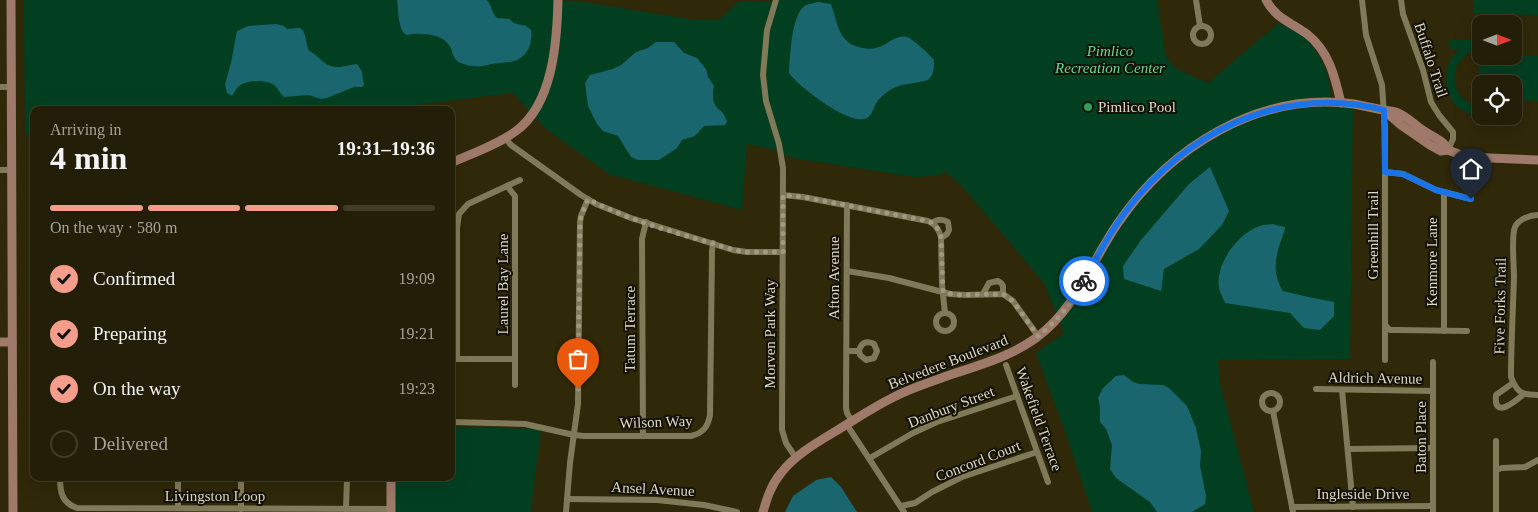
<!DOCTYPE html>
<meta charset="utf-8">
<style>
body{margin:0;font-family:"Times New Roman",serif;background:#2b2711;color:#f1f3f6;height:100vh;display:flex;flex-direction:column;font-size:19px;white-space:nowrap}
*{box-sizing:border-box;margin:0}
p{font-size:16px;color:#a3a29b}
.icon{flex:none;width:28px;height:28px;fill:none;stroke:currentColor;stroke-width:2;stroke-linecap:round;stroke-linejoin:round}
.map{position:relative;flex:1;overflow:hidden}
.side{position:absolute;left:30px;top:106px;width:425px;height:375px;display:flex;flex-direction:column;background:#231e07;border-radius:10px;box-shadow:0 5px 20px #0002,0 0 0 1px #403c28}
.side>*{flex:none}
.needle{width:32px;rotate:90deg}
.controls{position:absolute;left:1472px;top:15px;display:grid;gap:10px}
.controls a{display:grid;place-items:center;width:50px;height:50px;border-radius:10px;background:#231e07;box-shadow:0 5px 20px #0002,0 0 0 1px #403c28;font-size:25px}
.pin{position:absolute;display:grid;place-items:center;width:42px;height:42px;color:#fff;margin:-51px -21px;border-radius:50% 50% 50% 0;rotate:-45deg;box-shadow:0 0 5px #0007}
.pin .icon{rotate:45deg}
.courier{position:absolute;display:grid;place-items:center;width:50px;height:50px;margin:-25px;border:4px solid #1a73e8;border-radius:50%;background:#fff;color:#222;box-shadow:0 1px 6px #0007}
.summary em{font-style:normal;font-weight:600}
.summary div{display:flex;flex-direction:column-reverse}
.summary{display:flex;align-items:center;justify-content:space-between;height:85px;padding:0 20px}
h1{font-size:32px;font-weight:600;line-height:38px}
.bar{display:grid;grid-template-columns:repeat(4,1fr);gap:8px 5px;align-content:center;height:60px;padding:0 20px}
.bar i{height:6px;border-radius:4px;background:#403c28}
.bar .selected{background:#f49d8b}
.bar p{grid-column:span 4}
ol{padding:0 20px;list-style:none}
li{display:flex;align-items:center;gap:15px;height:55px}
li p{margin-inline-start:auto}
li .icon{padding:5px;border-radius:50%;background:#f49d8b;color:#111;stroke-width:4}
li:last-child{color:#a3a29b}
li i{width:28px;height:28px;border:2px solid #403c28;border-radius:50%}
.map>svg:first-child{display:block}
.green{fill:#023f21}
.water{fill:#19666e}
.lines{fill:none;stroke-linecap:round;stroke-linejoin:round}
.street{stroke:#817a59;stroke-width:6}
.secondary{stroke:#9f7969;stroke-width:9}
.done{stroke:#9f9a84;stroke-width:5;stroke-dasharray:0 9}
.route{stroke:#1a73e8;stroke-width:6}
.leisure-dot{fill:#2e9e5b;stroke:#141105;stroke-width:2}
.labels{text-anchor:middle;stroke-width:4;stroke-linejoin:round;paint-order:stroke}
.park-label{font-size:15px;font-style:italic;fill:#62dc94;stroke:#141105}
.street-label{font-size:15px;fill:#dbd8c6;stroke:#141105}
.poi-label{font-size:15px;fill:#dbd8c6;stroke:#141105;text-anchor:start}
</style>
<div class="map">
<svg width="1538" height="512" viewBox="0 0 1538 512">
<rect width="100%" height="100%" fill="#2f2809"/>
<g class="green">
<path d="M24 0H554L583 2 689 19 719 20 739 1 777 2 778 0H1157L1166 57 1176 69 1208 83 1279 23C1287 28 1299 32 1306 39 1323 56 1332 81 1331 105L1353 106 1350 359 1218 360 1220 383 1254 512H1092L1067 437 1036 353 1064 333 1044 283 961 185 945 172 936 176 914 177 799 159 789 157 780 151 747 144 742 210 609 174 547 130 513 93 400 107 396 110H34V134L25 135Z"/>
<polygon points="1473,0 1538,0 1538,15 1473,13"/>
<path d="M1450 40H1481V49C1446 54 1446 102 1481 107V116C1445 113 1435 73 1459 49H1450Z"/>
<polygon points="1479,56 1538,56 1538,101 1514,100 1514,84 1481,84 1481,100 1479,100"/>
<polygon points="451,427 541,429 531,512 394,512 395,478 451,478"/>
</g>
<g class="water">
<path d="M397 0H487C492 6 492 13 497 18L509 19 514 23 526 26 531 30C533 42 528 57 514 61 507 63 495 63 488 65 478 67 470 67 461 63 454 61 453 54 451 48 444 33 420 32 406 35 397 27 399 11 397 0Z"/>
<path d="M818 2 831 4C838 24 838 44 863 48 871 50 878 48 886 44 892 40 899 35 907 37 913 39 930 55 934 60 934 69 934 74 928 80 906 86 898 81 879 99 874 104 873 115 867 118 850 127 798 86 789 73 790 58 791 13 806 5 809 4 814 3 818 2Z"/>
<path d="M276 24 284 26 287 29C291 29 298 27 300 28 306 31 306 44 308 49 311 53 315 54 318 57 331 71 339 67 356 64L358 65 362 72 364 85 362 87H354L327 98 321 99 308 95 284 97C280 94 278 88 274 85 266 79 246 80 239 86 236 89 234 93 232 96L227 93 225 84 231 63 237 31 248 26Z"/>
<path d="M656 42H674L684 53 697 58 706 69 708 77 714 86C709 112 723 105 727 122L725 125 704 126 695 136 682 140 677 148 659 160H638L631 157 618 136 603 131 597 124 588 106 585 83 590 75 613 69 621 65 636 52 648 48Z"/>
<polygon points="1210,167 1229,211 1222,225 1199,249 1164,269 1161,291 1124,279 1123,266 1141,240 1189,184"/>
<path d="M1272 224 1285 227C1285 231 1283 233 1282 238 1275 256 1272 274 1283 291L1308 297 1334 302V316L1320 330 1304 328 1290 313 1225 303C1223 298 1220 293 1219 288 1215 264 1238 233 1260 226 1264 224 1268 225 1272 224Z"/>
<polygon points="1124,375 1133,382 1140,384 1163,385 1169,388 1187,406 1196,428 1201,451 1200,466 1206,496 1205,504 1192,512 1157,512 1150,502 1116,478 1110,469 1112,445 1106,429 1100,422 1100,407 1098,398 1103,388 1116,376"/>
<polygon points="831,477 841,487 857,512 785,512 793,496 816,480"/>
</g>
<g class="lines">
<g class="street">
<polyline points="776,0 767,30 763,75 766,101 779,144 783,168 782,430 786,443 796,458"/>
<polyline points="1196,0 1200,26"/>
<polyline points="1362,0 1366,35 1382,85 1385,129 1385,360"/>
<polyline points="1401,0 1403,14 1423,70 1431,102 1439,115 1453,132 1453,139 1448,150"/>
<circle cx="1202" cy="35" r="9"/>
<polyline points="0,87 11,87"/>
<polyline points="505,138 511,145 581,195 596,204 631,218 733,250 747,252 783,252"/>
<polyline points="0,170 11,170"/>
<polyline points="1385,172 1403,174 1436,190 1471,199"/>
<polyline points="507,186 515,196 515,385"/>
<polyline points="1444,193 1444,331"/>
<path d="M783 195 803 197 928 221C936 224 939 230 941 237L942 285 945 313"/>
<polyline points="847,205 846,408 847,413 852,421"/>
<path d="M1538 215C1530 215 1519 219 1515 227 1511 236 1514 265 1514 277 1513 310 1511 344 1511 377 1517 393 1522 395 1538 395"/>
<path d="M932 223C937 219 943 219 948 222L949 230 947 234 941 238"/>
<polyline points="847,271 889,278 950,294 966,295 1003,294 1013,301 1038,336"/>
<polyline points="983,294 989,283 998,281 1001,283 1003,286 1003,294"/>
<circle cx="945" cy="322" r="9"/>
<polyline points="1385,325 1390,330 1396,330 1467,331"/>
<path d="M847 351H859C861 343 866 340 874 344L877 351 874 358 866 360 860 355 859 351"/>
<polyline points="451,359 515,359"/>
<polyline points="457,359 457,228 459,214 468,204 520,180"/>
<polyline points="1006,365 1048,482"/>
<path d="M1513 383 1496 395C1493 421 1517 400 1524 394"/>
<polyline points="1316,389 1433,391"/>
<polyline points="1342,390 1353,507"/>
<circle cx="1271" cy="402" r="9"/>
<polyline points="1273,411 1293,512"/>
<path d="M451 422 525 424 574 435 584 436H691C703 433 708 427 710 415L712 251 713 243"/>
<polyline points="847,425 904,512"/>
<polyline points="643,436 642,239 646,222"/>
<polyline points="1348,449 1433,448"/>
<polyline points="870,458 913,433 937,422 1017,396"/>
<polyline points="1496,470 1502,468 1525,467 1538,460"/>
<path d="M60 478C60 492 62 503 77 508L391 509"/>
<polyline points="241,478 241,509"/>
<polyline points="567,499 657,500 704,505 737,512"/>
<polyline points="901,506 915,503 932,492 962,477 1037,452"/>
<polyline points="1292,507 1433,506"/>
<polyline points="178,508 178,478"/>
<polyline points="346,509 347,478"/>
<polyline points="566,512 570,463 578,404 580,222 581,216 588,199"/>
<polyline points="1433,512 1433,362"/>
<polyline points="1496,512 1496,441"/>
</g>
<g class="secondary">
<polyline points="11,0 13,512"/>
<path d="M1266 0C1276 19 1291 22 1307 34 1329 51 1335 77 1341 103"/>
<polyline points="1385,111 1401,125 1430,145 1441,151 1448,150 1466,157 1538,160"/>
<path d="M451 163C473 153 497 145 516 131 553 104 557 42 558 0"/>
<polyline points="0,342 12,342"/>
<polyline points="391,512 391,478"/>
<path d="M763 512C767 498 771 485 781 473 795 455 816 443 836 431 856 419 875 406 896 396 911 388 928 383 944 377 976 366 1008 358 1036 338 1076 309 1091 262 1118 223 1170 147 1259 91 1354 104 1364 106 1373 108 1383 110 1388 111 1392 111 1396 112 1405 115 1414 124 1421 129 1428 134 1437 138 1443 143 1446 146 1446 147 1448 150"/>
</g>
</g>
<g class="lines">
<path class="done" d="M578 389 580 222 581 216 588 199C633 223 686 235 734 250L747 252H783V195L803 197 928 221C936 224 939 230 941 237L943 292 958 295 1003 294 1013 301 1038 336C1057 321 1072 303 1084 281"/>
<path class="route" d="M1084 281C1100 251 1116 221 1139 195 1201 124 1290 86 1384 110L1385 172 1403 174 1436 190 1471 199"/>
</g>
<circle class="leisure-dot" cx="1088" cy="107" r="5"/>
<g class="labels">
<g class="park-label">
<text x="1110" y="56">Pimlico<tspan x="1110" dy="17">Recreation Center</tspan></text>
</g>
<g class="street-label">
<text transform="translate(1431 60) rotate(72)" y="5">Buffalo Trail</text>
<text transform="translate(1373 235) rotate(-90)" y="5">Greenhill Trail</text>
<text transform="translate(1432 262) rotate(-90)" y="5">Kenmore Lane</text>
<text transform="translate(834 278) rotate(-90)" y="5">Afton Avenue</text>
<text transform="translate(503 284) rotate(-90)" y="5">Laurel Bay Lane</text>
<text transform="translate(1500 306) rotate(-89)" y="5">Five Forks Trail</text>
<text transform="translate(630 329) rotate(-90)" y="5">Tatum Terrace</text>
<text transform="translate(770 334) rotate(-90)" y="5">Morven Park Way</text>
<text transform="translate(948 362) rotate(-21)" y="5">Belvedere Boulevard</text>
<text transform="translate(1375 378) rotate(1)" y="5">Aldrich Avenue</text>
<text transform="translate(951 407) rotate(-21)" y="5">Danbury Street</text>
<text transform="translate(1039 419) rotate(70)" y="5">Wakefield Terrace</text>
<text transform="translate(656 422) rotate(-2)" y="5">Wilson Way</text>
<text transform="translate(1421 437) rotate(-90)" y="5">Baton Place</text>
<text transform="translate(978 461) rotate(-21)" y="5">Concord Court</text>
<text transform="translate(653 489) rotate(3)" y="5">Ansel Avenue</text>
<text x="1363" y="499">Ingleside Drive</text>
<text x="215" y="501">Livingston Loop</text>
</g>
<g class="poi-label">
<text x="1098" y="112">Pimlico Pool</text>
</g>
</g>
</svg>
<div class="controls">
<a><svg class="needle" viewBox="-14 -14 28 28"><path d="M0-13l5 13h-10z" fill="#e53935"/><path d="M0 13l5-13h-10z" fill="#a3a29b"/></svg></a>
<a><svg class="icon" aria-label="locate" viewBox="0 0 24 24"><circle cx="12" cy="12" r="6"/><path d="M12 2v4M12 18v4M2 12h4M18 12h4"/></svg></a>
</div>
<div class="pin" style="left:578px;top:389px;background:#ea580c"><svg class="icon" aria-label="bag" viewBox="0 0 24 24"><path d="M5 8h14l-1 12H6zM9 8a3 3 0 0 1 6 0"/></svg></div>
<div class="pin" style="left:1471px;top:199px;background:#1f2937"><svg class="icon" aria-label="home" viewBox="0 0 24 24"><path d="M3 11l9-7 9 7M6 9v11h12V9"/></svg></div>
<div class="courier" style="left:1084px;top:281px"><svg class="icon" aria-label="bike" viewBox="0 0 24 24"><circle cx="6" cy="16" r="4"/><circle cx="18" cy="16" r="4"/><path d="M6 16l4-8h5l3 8M10 8l3 8H6M13 5h3"/></svg></div>
<section class="side">
<div class="summary"><div><h1>4 min</h1><p>Arriving in</p></div><em>19:31–19:36</em></div>
<div class="bar"><i class="selected"></i><i class="selected"></i><i class="selected"></i><i></i><p>On the way · 580 m</p></div>
<ol>
<li><svg class="icon" aria-label="check" viewBox="0 0 24 24"><path d="M5 12l5 5 9-10"/></svg>Confirmed<p>19:09</p></li>
<li><svg class="icon" aria-label="check" viewBox="0 0 24 24"><path d="M5 12l5 5 9-10"/></svg>Preparing<p>19:21</p></li>
<li><svg class="icon" aria-label="check" viewBox="0 0 24 24"><path d="M5 12l5 5 9-10"/></svg>On the way<p>19:23</p></li>
<li><i></i>Delivered</li>
</ol>
</section>
</div>
